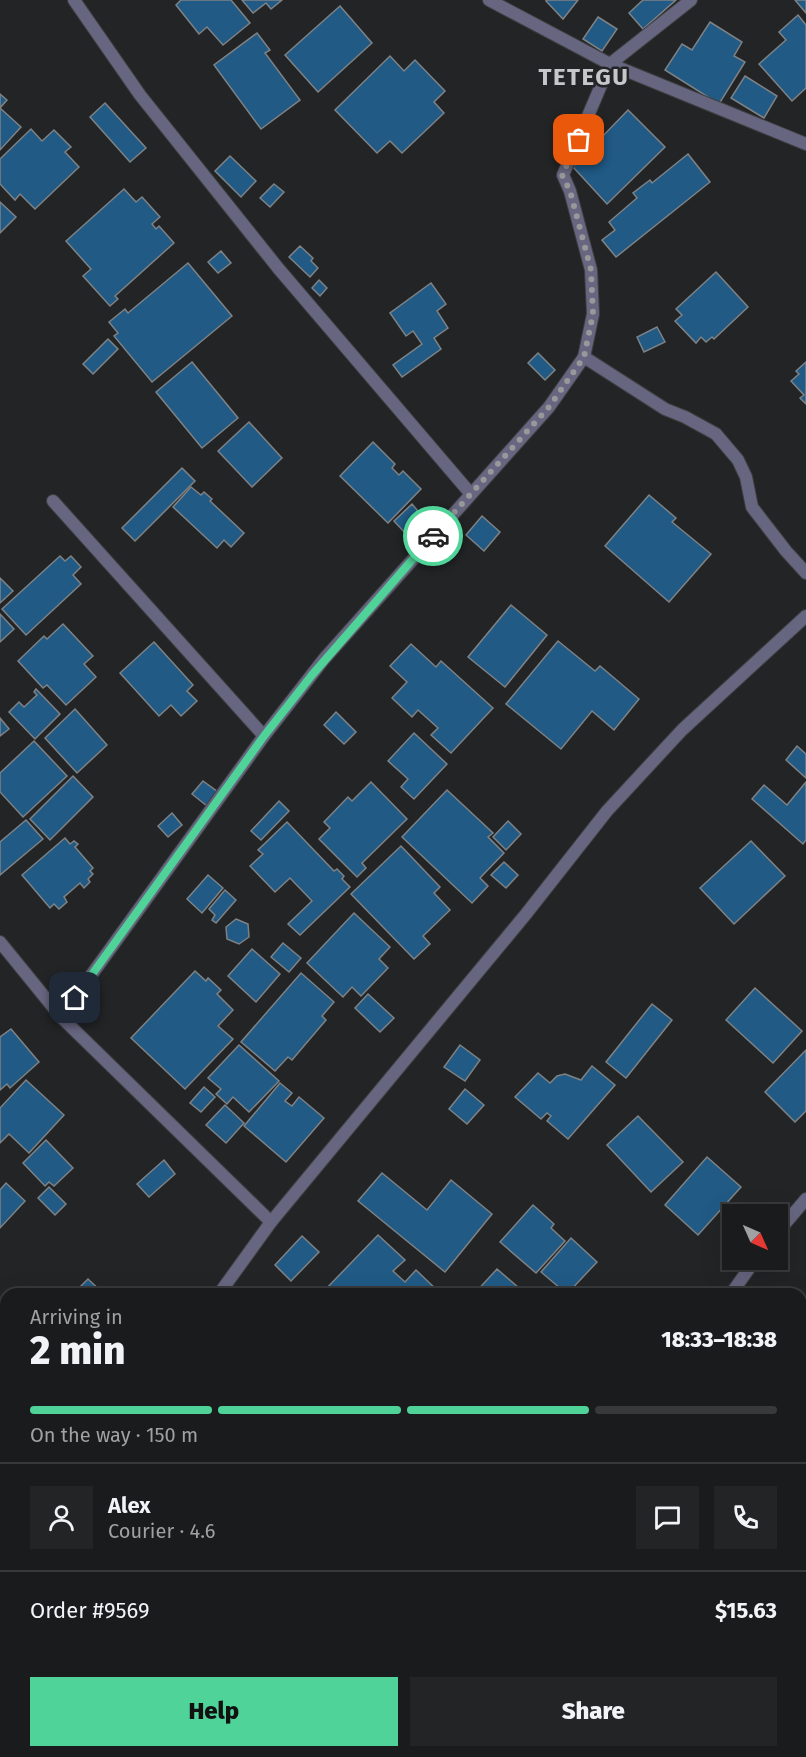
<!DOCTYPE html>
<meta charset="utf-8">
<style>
body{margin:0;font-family:"Fira Sans",sans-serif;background:#232425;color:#f1f3f6;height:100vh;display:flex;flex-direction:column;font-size:22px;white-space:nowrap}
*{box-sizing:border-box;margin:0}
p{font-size:20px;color:#9fa1a3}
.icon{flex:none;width:33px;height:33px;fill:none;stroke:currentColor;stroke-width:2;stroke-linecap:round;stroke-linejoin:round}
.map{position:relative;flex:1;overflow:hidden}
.drawer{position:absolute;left:0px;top:1288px;width:807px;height:470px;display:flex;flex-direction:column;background:#1a1b1c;border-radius:18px 18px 0 0;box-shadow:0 6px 24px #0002,0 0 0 2px #38393b}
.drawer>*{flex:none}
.needle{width:39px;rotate:135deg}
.fabs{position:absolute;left:722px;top:1204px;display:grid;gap:12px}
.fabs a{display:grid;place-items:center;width:66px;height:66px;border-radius:0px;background:#1a1b1c;box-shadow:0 6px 24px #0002,0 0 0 2px #38393b;font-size:30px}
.pin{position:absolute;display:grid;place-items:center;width:51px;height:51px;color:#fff;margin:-26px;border-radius:12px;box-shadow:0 3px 9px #0006}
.courier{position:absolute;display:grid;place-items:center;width:60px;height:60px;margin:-30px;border:4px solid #50d398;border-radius:50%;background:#fff;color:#222;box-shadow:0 2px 8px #0007}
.summary em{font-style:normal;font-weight:800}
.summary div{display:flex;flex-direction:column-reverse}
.summary{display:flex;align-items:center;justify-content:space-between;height:102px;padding:0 30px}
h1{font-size:39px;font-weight:800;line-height:45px}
.bar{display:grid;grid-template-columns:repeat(4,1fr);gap:9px 6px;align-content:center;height:72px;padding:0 30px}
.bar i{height:8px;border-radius:4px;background:#38393b}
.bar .selected{background:#50d398}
.bar p{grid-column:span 4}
.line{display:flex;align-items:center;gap:15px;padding:0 30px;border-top:2px solid #38393b}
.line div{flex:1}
.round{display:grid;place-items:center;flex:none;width:63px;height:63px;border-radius:0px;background:#232425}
.cta{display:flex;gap:12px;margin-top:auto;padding:12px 30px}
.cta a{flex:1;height:69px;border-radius:0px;background:#50d398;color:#111;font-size:24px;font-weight:800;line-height:69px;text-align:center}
.cta a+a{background:#232425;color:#f1f3f6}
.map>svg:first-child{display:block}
.building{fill:#205a85;stroke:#7f8284;stroke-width:1.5}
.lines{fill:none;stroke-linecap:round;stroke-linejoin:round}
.minor-casing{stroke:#3f4042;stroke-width:14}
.minor{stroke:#676680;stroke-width:12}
.done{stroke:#97989a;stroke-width:6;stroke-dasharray:0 10.8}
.route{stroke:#50d398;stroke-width:8}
.labels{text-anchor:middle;stroke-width:5;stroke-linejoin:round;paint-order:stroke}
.district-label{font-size:24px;font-weight:bold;letter-spacing:1.5px;fill:#c5c7ca;stroke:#232426}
</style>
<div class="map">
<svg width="806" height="1757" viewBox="0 0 806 1757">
<rect width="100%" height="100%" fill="#232426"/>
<g class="building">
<polygon points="181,0 231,0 250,23 223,45 207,27 199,34 176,5"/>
<polygon points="242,0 282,0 271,9 266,3 253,13"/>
<polygon points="578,0 563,19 546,1 546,0"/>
<polygon points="643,0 676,0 643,29 629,13"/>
<polygon points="795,0 806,0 806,13"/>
<polygon points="340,6 372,43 318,92 285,55"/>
<polygon points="798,15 806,25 806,88 792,101 759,64 786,40 779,32"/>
<polygon points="598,17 617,29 602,51 583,39"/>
<polygon points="710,22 742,42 734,56 745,62 719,104 665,70 682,44 692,50"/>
<polygon points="257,33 270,50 265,53 300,100 261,129 214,65"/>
<polygon points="390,56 404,71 415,60 445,91 434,102 444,113 402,153 390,141 377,153 335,110"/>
<polygon points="745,76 777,96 764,118 731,98"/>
<polygon points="0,94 7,100 0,108 21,127 0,150"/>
<polygon points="105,103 146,148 130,162 90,117"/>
<polygon points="628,110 665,147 607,204 573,167"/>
<polygon points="31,129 42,141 54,130 71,147 65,152 79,167 35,209 20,194 15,200 0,184 0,159"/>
<polygon points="688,154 710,182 616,257 602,240 615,230 609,222 637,198 633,193 650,180 652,183"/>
<polygon points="230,156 256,181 241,197 215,171"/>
<polygon points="274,184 284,192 270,207 260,198"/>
<polygon points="124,189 136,202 142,197 160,217 152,224 156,229 159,226 174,243 115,296 118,299 110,306 83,276 91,269 66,241"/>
<polygon points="0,202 16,217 0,233"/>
<polygon points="300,246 313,258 311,261 318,268 310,277 289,257"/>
<polygon points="221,251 231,263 218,273 208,262"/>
<polygon points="188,263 232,316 152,382 114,336 118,333 109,322 125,309 128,313"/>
<polygon points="716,272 748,307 714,339 712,337 706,342 701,337 696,343 675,321 682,315 676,309"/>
<polygon points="319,280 327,288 320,296 312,288"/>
<polygon points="431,283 446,304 437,311 448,328 434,338 441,349 402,377 393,365 422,344 413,331 406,336 390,313"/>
<polygon points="657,327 665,342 644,352 637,337"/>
<polygon points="108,339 118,349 93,374 83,364"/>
<polygon points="538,353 555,370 545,380 528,363"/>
<polygon points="192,362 238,418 202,448 156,392"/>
<polygon points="806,362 806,404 800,398 804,395 791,381 799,374 796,371"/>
<polygon points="249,422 282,458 252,487 218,451"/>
<polygon points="373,442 395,464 392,468 399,475 403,471 421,489 388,523 340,476"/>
<polygon points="182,468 195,481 135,541 122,528"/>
<polygon points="191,487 201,495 204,492 212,499 210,501 244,533 231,547 224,540 217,548 173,507"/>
<polygon points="649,495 676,518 672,522 711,554 669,602 605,546"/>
<polygon points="412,504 423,517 406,534 394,521"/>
<polygon points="482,516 500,532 484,551 466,535"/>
<polygon points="60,556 65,561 71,556 81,567 73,575 81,584 26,635 2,609"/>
<polygon points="0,578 13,591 0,603"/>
<polygon points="511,605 547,635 505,687 468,657"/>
<polygon points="0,614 14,629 0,642"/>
<polygon points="63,624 93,656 84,664 96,677 66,705 47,685 43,688 18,661 44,636 47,639"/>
<polygon points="558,641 595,671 600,666 639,699 614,730 592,711 561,749 506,704"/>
<polygon points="154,642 193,685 187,691 197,701 181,716 171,705 159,716 120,673"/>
<polygon points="411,644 436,667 441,661 493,708 451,753 431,735 438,728 418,710 412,717 392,698 407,682 390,666"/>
<polygon points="36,689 60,714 35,739 9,712 19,702 24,707 37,695 34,692"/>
<polygon points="75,709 107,745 77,773 45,738"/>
<polygon points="336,712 356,732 344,744 324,725"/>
<polygon points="0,718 9,729 0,736"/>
<polygon points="414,733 447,764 414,799 401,787 408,779 388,761"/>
<polygon points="34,741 67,776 23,817 0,792 0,773"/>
<polygon points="797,746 806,754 806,778 786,760"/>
<polygon points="73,776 93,797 50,840 30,819"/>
<polygon points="203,781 218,792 207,806 192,794"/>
<polygon points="371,782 407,819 362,863 366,868 357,877 319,839 330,828 324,822 348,797 352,801"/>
<polygon points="806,782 806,840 803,844 752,799 764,785 787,805"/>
<polygon points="447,790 493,833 488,837 504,853 480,878 488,886 472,903 402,837"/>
<polygon points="279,801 289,811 261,840 251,831"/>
<polygon points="172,813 182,825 168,837 158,826"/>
<polygon points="26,820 43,839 0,875 0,842"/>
<polygon points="508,821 521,834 506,850 493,837"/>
<polygon points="287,822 334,871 337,869 344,876 342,879 350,887 300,935 288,924 312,901 290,878 275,892 250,866 263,854 258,850"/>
<polygon points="65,838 70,844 74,841 78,844 75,847 93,868 90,871 93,874 88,879 90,882 84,888 80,883 64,897 67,902 59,909 54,904 50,908 22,875"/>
<polygon points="751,841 785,876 734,924 700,888"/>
<polygon points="401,846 440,887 434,893 450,910 423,936 430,944 414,959 351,894"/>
<polygon points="504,862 518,875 506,888 491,875"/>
<polygon points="208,875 223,888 202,913 187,899"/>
<polygon points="225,890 236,900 216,923 212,920 215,915 209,909"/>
<polygon points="354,913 390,947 379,959 388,968 361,996 352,987 343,997 307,963"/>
<polygon points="236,919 248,924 249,937 239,944 227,939 226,927"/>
<polygon points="283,943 301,958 289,972 271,957"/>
<polygon points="252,949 280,974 256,1002 228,976"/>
<polygon points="195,971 206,981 208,978 221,990 217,994 233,1010 218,1026 233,1039 185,1089 131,1038"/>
<polygon points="301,973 334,1002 322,1016 326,1020 292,1060 288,1057 275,1071 241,1042"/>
<polygon points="755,988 802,1031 773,1063 726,1020"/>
<polygon points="368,994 394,1018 380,1032 355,1008"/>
<polygon points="652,1004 672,1020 626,1078 606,1062"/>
<polygon points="11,1029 39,1062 10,1088 7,1084 0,1090 0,1037"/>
<polygon points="239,1045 279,1081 249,1112 233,1097 227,1104 216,1094 221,1089 208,1078"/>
<polygon points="460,1045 480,1060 465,1081 444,1067"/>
<polygon points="806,1050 806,1111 795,1122 765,1092"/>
<polygon points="592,1066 615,1085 568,1139 547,1121 551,1116 547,1113 541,1119 515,1097 538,1073 550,1083 557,1076 565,1074 581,1080"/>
<polygon points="26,1080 64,1115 29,1153 9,1134 0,1143 0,1108"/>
<polygon points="280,1083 292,1093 285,1101 292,1106 299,1097 324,1118 286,1162 244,1126"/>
<polygon points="204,1087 215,1097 201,1112 190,1103"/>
<polygon points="465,1089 484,1105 467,1124 449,1109"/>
<polygon points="225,1105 244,1123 226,1143 206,1125"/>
<polygon points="638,1116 683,1162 651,1192 607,1145"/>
<polygon points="46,1140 73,1168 54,1186 49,1182 45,1186 23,1163"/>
<polygon points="707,1157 741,1187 698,1235 665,1205"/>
<polygon points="164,1160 175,1174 149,1197 137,1184"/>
<polygon points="382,1173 427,1210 451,1180 492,1214 445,1272 358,1201"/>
<polygon points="6,1183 25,1201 0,1228 0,1190"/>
<polygon points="49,1187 66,1204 55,1215 38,1198"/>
<polygon points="533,1205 554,1224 551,1228 565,1241 536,1273 500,1242"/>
<polygon points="378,1235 405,1260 393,1271 405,1282 416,1270 441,1294 321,1294"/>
<polygon points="302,1236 319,1252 291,1281 275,1265"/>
<polygon points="571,1238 597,1262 567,1294 541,1272"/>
<polygon points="497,1269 526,1294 474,1294"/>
<polygon points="88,1279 104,1294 73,1294"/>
<polygon points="6,1318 6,1332 0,1325"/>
<polygon points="801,1413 806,1417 806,1474 801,1481"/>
<polygon points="0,1437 6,1443 6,1447 0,1453"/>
<polygon points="6,1452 6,1481 0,1475 0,1458"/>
<polygon points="6,1578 6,1613 0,1607 0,1583"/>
<polygon points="0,1721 6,1727 6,1745 0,1750"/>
<polygon points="66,1752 80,1752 75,1757 71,1757"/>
<polygon points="95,1752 139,1752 145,1757 91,1757"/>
<polygon points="295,1752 304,1752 312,1757 292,1757"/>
<polygon points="474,1752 489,1752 485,1757 479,1757"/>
<polygon points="559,1752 595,1752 602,1757 556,1757"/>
<polygon points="613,1752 637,1752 633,1757 619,1757"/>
</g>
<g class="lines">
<g class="minor-casing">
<g id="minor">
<polyline points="74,0 140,95 278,268 470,493"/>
<polyline points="489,0 610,64 806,144"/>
<polyline points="584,357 665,409 685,417 716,434 738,460 746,477 752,507 786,551 806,573"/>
<polyline points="53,501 264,736"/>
<polyline points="0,942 61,1017 271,1222"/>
<polyline points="61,1017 264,736 324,659 549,407 584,357 593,314 591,270 570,191 563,175 610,64 691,0"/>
<polyline points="777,1233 806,1199"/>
<polyline points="219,1294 271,1222 526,914 607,811 682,730 806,616"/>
<polyline points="731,1294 755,1260"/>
<polyline points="0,1375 6,1381"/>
<polyline points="801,1533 806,1529"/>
<polyline points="442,1757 444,1752"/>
</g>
</g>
<use href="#minor" class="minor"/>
</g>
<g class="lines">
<polyline class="done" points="433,536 549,407 584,357 593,314 591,270 570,191 562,175 579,140"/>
<polyline class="route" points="75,998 264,736 312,675 433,536"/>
</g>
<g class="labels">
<g class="district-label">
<text x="584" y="85">TETEGU</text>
</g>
</g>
</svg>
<div class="fabs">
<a><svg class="needle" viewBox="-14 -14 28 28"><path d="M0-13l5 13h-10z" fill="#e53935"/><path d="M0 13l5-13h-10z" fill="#9fa1a3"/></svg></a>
</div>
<div class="pin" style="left:579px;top:140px;background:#ea580c"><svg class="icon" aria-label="bag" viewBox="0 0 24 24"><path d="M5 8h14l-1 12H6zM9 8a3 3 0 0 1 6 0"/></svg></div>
<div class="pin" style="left:75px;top:998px;background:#1f2937"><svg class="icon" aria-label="home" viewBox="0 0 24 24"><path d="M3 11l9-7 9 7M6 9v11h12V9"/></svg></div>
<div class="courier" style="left:433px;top:536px"><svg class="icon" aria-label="car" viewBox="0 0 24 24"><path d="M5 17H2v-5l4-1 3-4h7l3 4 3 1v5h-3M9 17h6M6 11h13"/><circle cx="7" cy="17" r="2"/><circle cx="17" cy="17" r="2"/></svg></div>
<section class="drawer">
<div class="summary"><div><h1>2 min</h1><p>Arriving in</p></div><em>18:33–18:38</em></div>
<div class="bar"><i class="selected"></i><i class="selected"></i><i class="selected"></i><i></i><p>On the way · 150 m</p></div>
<div class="line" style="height:108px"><a class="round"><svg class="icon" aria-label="person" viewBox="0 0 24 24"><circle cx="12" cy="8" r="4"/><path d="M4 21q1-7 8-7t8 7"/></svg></a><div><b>Alex</b><p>Courier · 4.6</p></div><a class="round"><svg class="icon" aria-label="chat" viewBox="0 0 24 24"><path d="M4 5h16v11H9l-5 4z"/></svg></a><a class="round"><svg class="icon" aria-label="phone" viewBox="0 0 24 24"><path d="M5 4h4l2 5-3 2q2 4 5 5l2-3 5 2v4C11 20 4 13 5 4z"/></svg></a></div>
<div class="line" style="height:78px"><div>Order #9569</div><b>$15.63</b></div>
<div class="cta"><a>Help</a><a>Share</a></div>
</section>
</div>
